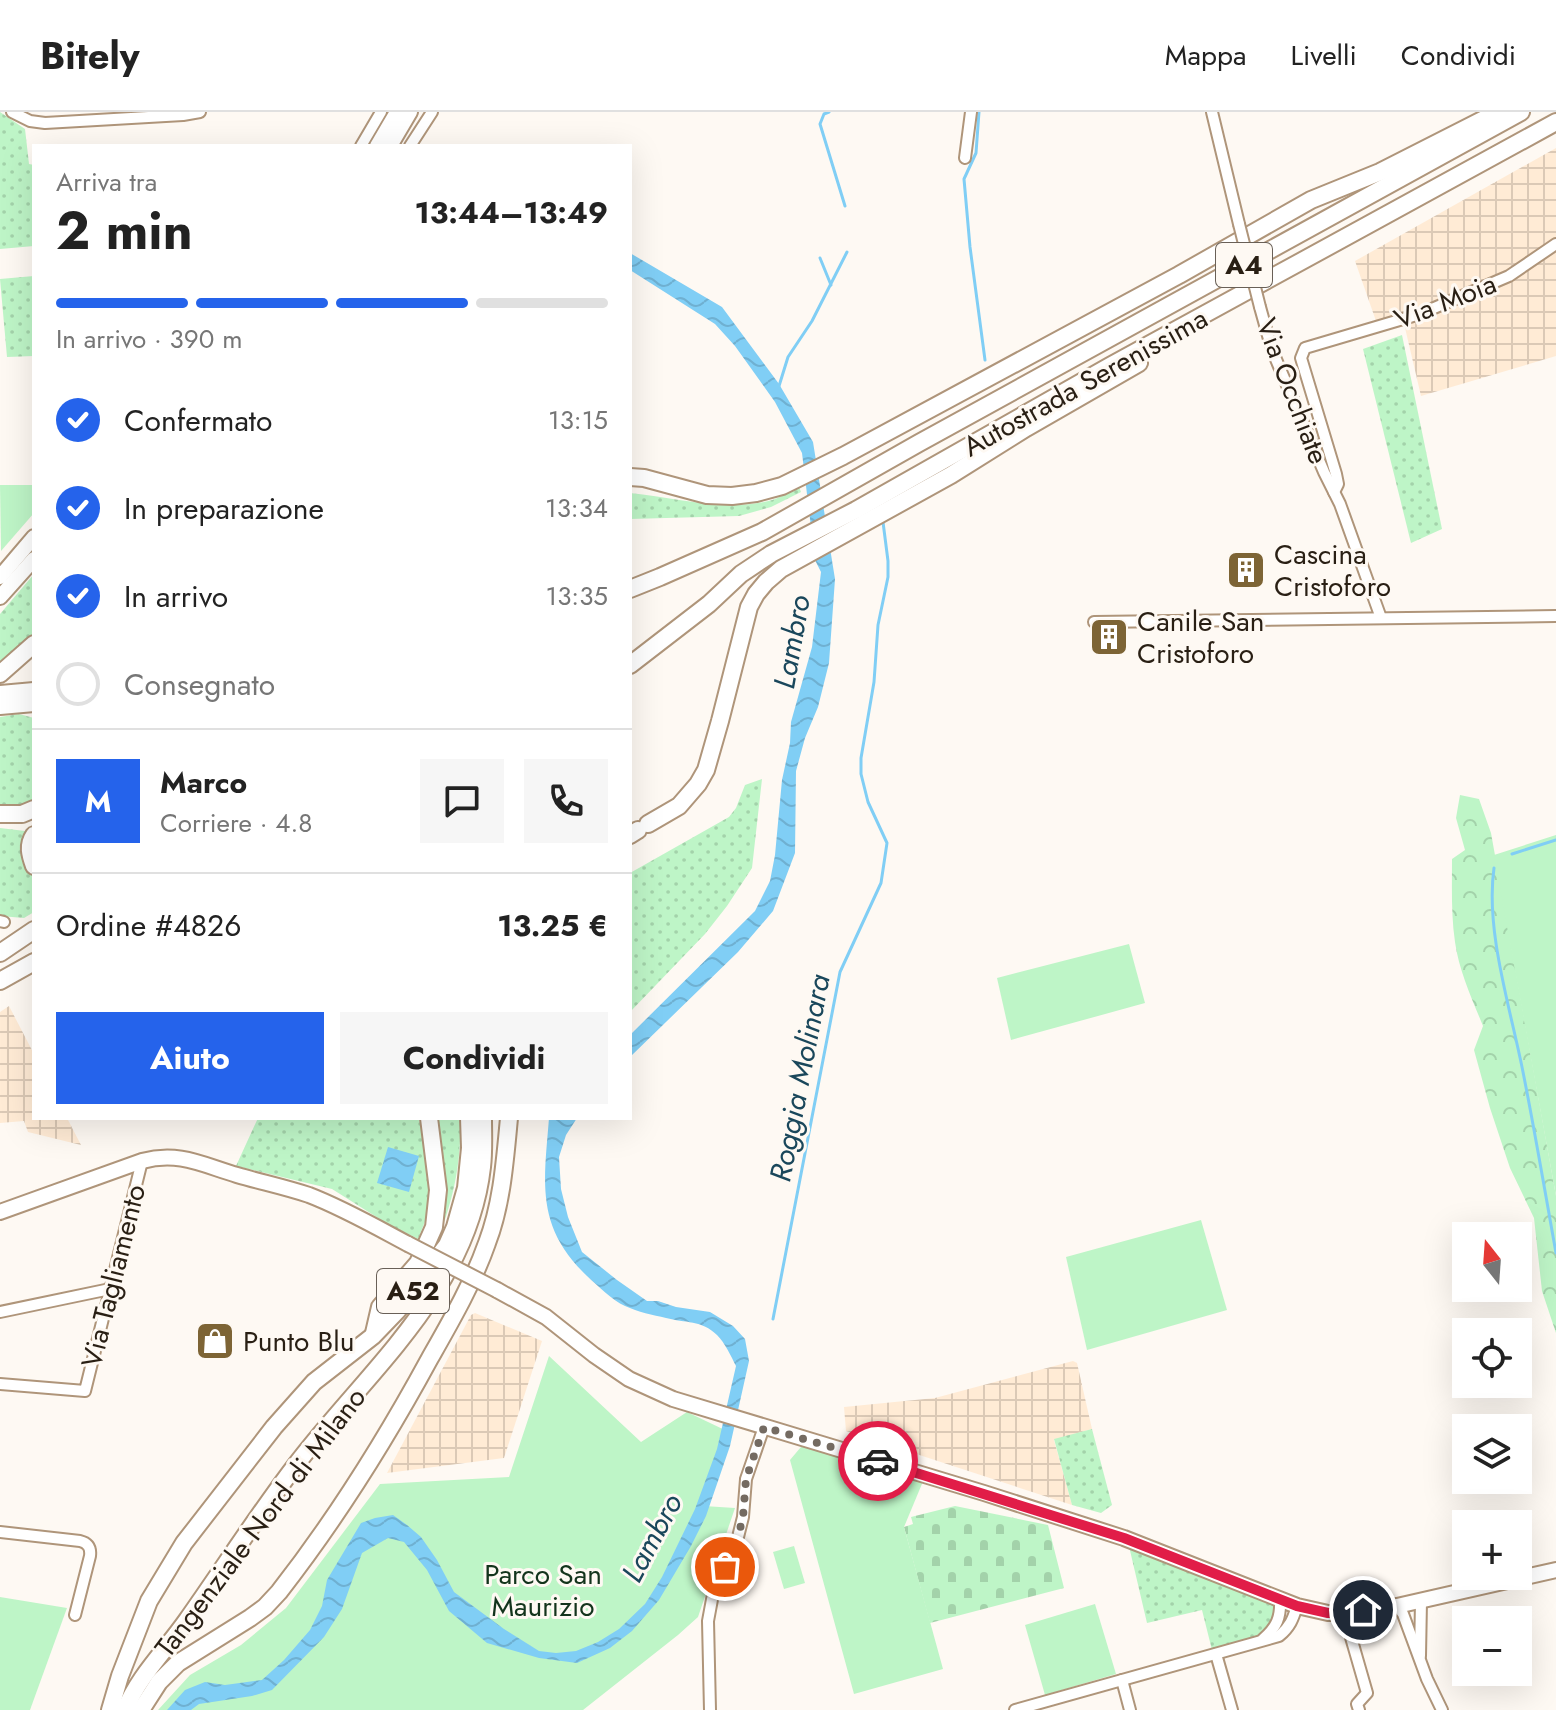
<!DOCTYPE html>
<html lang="it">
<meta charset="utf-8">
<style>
body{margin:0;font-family:Jost,sans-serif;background:#f6f6f6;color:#222;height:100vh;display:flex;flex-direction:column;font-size:30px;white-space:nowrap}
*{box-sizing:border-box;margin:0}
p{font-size:26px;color:#767676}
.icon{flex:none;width:44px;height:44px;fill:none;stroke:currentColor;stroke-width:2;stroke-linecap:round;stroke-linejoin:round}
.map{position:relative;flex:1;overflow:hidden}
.details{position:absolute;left:32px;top:32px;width:600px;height:976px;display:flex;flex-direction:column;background:#fff;border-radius:0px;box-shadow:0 8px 32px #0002}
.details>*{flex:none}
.needle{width:52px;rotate:343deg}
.buttons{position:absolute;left:1452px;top:1110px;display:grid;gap:16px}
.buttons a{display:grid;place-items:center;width:80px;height:80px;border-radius:0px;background:#fff;box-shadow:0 8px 32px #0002;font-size:40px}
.pin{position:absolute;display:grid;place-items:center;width:68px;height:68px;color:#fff;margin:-34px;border:4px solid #fff;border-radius:50%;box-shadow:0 2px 8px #0007}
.courier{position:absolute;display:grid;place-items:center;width:80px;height:80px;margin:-40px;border:6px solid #e11d48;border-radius:50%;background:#fff;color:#222;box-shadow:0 2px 10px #0007}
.headline em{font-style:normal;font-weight:700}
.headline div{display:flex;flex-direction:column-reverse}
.headline{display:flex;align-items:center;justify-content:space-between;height:136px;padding:0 24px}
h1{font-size:52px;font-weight:700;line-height:60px}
.bar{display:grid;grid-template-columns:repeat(4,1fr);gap:12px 8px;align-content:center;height:96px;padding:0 24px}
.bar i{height:10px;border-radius:6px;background:#e0e0e0}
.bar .active{background:#2563eb}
.bar p{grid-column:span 4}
.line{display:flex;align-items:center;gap:20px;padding:0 24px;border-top:2px solid #e0e0e0}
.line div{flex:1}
.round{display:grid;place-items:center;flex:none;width:84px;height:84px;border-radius:0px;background:#f6f6f6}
ol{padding:0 24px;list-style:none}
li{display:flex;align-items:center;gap:24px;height:88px}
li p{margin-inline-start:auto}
li .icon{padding:8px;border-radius:50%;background:#2563eb;color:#fff;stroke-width:4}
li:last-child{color:#767676}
li i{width:44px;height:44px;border:4px solid #e0e0e0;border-radius:50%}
.button{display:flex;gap:16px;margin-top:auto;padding:16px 24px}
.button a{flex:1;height:92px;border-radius:0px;background:#2563eb;color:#fff;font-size:32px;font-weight:700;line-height:92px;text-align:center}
.button a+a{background:#f6f6f6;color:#222}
header{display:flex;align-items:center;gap:48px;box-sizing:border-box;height:112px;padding:0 40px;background:#fff;border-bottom:2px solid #e0e0e0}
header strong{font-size:38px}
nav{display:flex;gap:44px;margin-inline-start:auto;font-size:28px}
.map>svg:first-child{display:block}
.industrial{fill:url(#industrial-grid)}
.grass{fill:url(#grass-dots)}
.forest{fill:url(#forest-crowns)}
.cemetery{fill:url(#cemetery-stones)}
.green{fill:#bef5c7}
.water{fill:url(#water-waves)}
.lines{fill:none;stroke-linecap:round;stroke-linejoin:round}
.stream{stroke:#80cef5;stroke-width:3}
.minor-casing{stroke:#af957a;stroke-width:14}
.major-casing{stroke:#af957a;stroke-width:18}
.highway-casing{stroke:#af957a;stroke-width:20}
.minor{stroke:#fff;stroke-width:10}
.major{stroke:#fff;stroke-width:14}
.highway{stroke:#fff;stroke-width:16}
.minor-bridge-casing{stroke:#af957a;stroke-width:14;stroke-linecap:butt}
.major-bridge-casing{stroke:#af957a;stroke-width:18;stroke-linecap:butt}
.minor-bridge{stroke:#fff;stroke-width:10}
.major-bridge{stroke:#fff;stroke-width:14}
.done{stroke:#746b62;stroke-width:8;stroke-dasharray:0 14.4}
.route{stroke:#e11d48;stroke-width:10}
.labels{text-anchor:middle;stroke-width:6;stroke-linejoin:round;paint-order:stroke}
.shield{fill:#fef9f3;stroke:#696057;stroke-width:2}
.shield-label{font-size:26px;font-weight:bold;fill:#291f14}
.street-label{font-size:28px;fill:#291f14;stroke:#fef9f3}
.poi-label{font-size:28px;fill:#291f14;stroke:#fef9f3;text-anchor:start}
.park-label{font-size:28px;fill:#13341c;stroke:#fef9f3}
.water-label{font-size:30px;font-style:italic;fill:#1a475b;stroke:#fef9f3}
</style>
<header>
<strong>Bitely</strong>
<nav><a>Mappa</a><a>Livelli</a><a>Condividi</a></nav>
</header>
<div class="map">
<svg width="1556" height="1598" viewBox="0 0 1556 1598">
<defs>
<pattern id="industrial-grid" width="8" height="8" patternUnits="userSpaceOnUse" patternTransform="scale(2)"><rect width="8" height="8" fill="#ffebd5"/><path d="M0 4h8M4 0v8" fill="none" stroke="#dbc9b6"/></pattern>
<pattern id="grass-dots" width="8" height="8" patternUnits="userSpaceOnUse" patternTransform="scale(2)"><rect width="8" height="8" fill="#bef5c7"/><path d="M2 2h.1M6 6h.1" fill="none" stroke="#a3d2aa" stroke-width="1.8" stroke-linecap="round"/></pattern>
<pattern id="forest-crowns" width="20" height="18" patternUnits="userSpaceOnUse" patternTransform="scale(2)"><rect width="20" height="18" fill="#bef5c7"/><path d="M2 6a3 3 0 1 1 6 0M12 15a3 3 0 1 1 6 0" fill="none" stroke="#a3d2aa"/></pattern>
<pattern id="cemetery-stones" width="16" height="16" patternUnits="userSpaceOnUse" patternTransform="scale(2)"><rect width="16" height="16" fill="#bef5c7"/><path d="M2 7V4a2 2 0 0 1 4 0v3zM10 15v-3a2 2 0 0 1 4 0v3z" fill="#a3d2aa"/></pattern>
<pattern id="water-waves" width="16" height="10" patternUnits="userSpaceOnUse" patternTransform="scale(2)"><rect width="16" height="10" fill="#80cef5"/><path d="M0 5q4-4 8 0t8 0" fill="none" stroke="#6fb0d1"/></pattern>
</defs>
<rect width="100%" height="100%" fill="#fef9f3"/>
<g class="industrial">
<polygon points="1556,36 1556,244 1421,284 1402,203 1376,209 1355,149"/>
<polygon points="9,894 34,942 34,1006 67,1006 81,1033 28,1020 24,1009 0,1011 0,900"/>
<polygon points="475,1201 542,1229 504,1346 387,1361 471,1203"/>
<polygon points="1073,1249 1077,1251 1092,1317 1054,1328 1072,1393 846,1319 844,1295 935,1286"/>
</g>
<g class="grass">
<polygon points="0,0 25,17 29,52 34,53 34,134 0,137"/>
<polygon points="34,164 34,244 7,245 0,167"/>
<polygon points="1402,223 1442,417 1411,431 1363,237"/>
<path d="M799 375 801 380 771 395 739 404 630 407V381C674 385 719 399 764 390 776 388 788 381 799 375Z"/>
<polygon points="34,462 34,522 0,557 0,502"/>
<polygon points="19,602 34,606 34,690 27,693 0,694 0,605"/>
<polygon points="762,667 752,756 727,794 705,822 630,900 630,761 729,705 736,696 745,673"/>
<polygon points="0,716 25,719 27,725 27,749 34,762 34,800 24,806 0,804"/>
<polygon points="258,1006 419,1006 431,1064 430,1097 418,1127 386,1111 332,1077 236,1054"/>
<path d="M435 1006H460C462 1052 452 1094 434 1136L429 1134Z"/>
<polygon points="1092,1317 1112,1393 1101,1401 1072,1393 1054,1327"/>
<path d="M1128 1430 1274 1487C1289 1526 1237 1531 1212 1538L1202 1498 1147 1511Z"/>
</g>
<path class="forest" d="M1460 683 1479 687 1491 721 1556 1084V1221L1542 1179 1534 1106 1510 1056 1490 996 1474 938 1483 914C1472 887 1459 859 1455 830 1451 803 1452 775 1452 747L1465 738 1456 706Z"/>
<polygon class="cemetery" points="955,1394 1048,1413 1064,1476 930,1511 904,1415 913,1412 911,1405"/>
<g class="green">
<polygon points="0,373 34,373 34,401 1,439"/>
<polygon points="1556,723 1556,1084 1494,743"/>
<polygon points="1129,832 1145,891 1011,928 997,866"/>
<polygon points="1201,1108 1227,1198 1087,1238 1066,1145"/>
<polygon points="549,1244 641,1330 687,1300 729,1320 704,1394 735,1396 698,1505 678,1523 583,1598 158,1598 190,1563 241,1533 286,1496 380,1372 509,1365"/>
<polygon points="806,1329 924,1367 904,1415 943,1557 854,1582 790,1348"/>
<polygon points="794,1434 805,1471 784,1477 773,1440"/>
<polygon points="0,1485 67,1496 30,1598 0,1598"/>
<polygon points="1095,1492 1116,1562 1045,1583 1025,1513"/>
</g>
<g class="water">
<polygon points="630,141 722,195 779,272 813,330 835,467 829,551 818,595 805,626 796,659 795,741 773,799 738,840 630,945 630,923 755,799 770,769 775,743 782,668 790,631 791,610 812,535 821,460 815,448 802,341 775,290 735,234 715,212 630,158"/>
<path d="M549 1006H577L566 1023 559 1045 561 1077 568 1105 582 1140 617 1168 647 1189H658L676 1195 710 1200 733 1214 745 1227 749 1249 730 1334 706 1404 691 1434 659 1488 632 1519 610 1536 577 1551 539 1546 487 1531 449 1499 427 1458 404 1430 388 1426 362 1441 342 1497 324 1525 272 1578 252 1584 199 1592 191 1598H167L185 1578 205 1570 225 1573 262 1568 284 1548 310 1518 322 1494 327 1468 361 1411 375 1406 393 1403 407 1413 421 1425 437 1448 454 1480 504 1517 539 1539 556 1541 576 1539 598 1530 619 1517 645 1492 662 1465 695 1397 717 1337 736 1254C731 1244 725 1231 717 1223 702 1208 685 1211 666 1206 653 1203 638 1200 625 1194 612 1188 598 1174 587 1164 535 1114 544 1071 549 1006Z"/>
<polygon points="388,1035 419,1044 409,1080 377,1071"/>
</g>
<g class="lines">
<g class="stream">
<polyline points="829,0 824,2 820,12 845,94"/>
<polyline points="979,0 976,41 964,67 970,135 985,248"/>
<polyline points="820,146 831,173"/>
<polyline points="779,274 788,245 812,209 847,140"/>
<polyline points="1512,742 1556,728"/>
<path d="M1494 756C1485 819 1511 898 1523 960 1535 1020 1545 1080 1556 1141"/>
<polyline points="773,1207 840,860 881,771 887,731 868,690 861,662 861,646 874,570 878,513 888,465 888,449 883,410"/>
</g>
<g class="minor-casing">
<g id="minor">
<polyline points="12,0 30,9 45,11 183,3 200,0"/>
<polyline points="1212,0 1239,112"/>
<polyline points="361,34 381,0"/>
<polyline points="410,34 432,0"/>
<polyline points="965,46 971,0"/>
<polyline points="1260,195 1272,238 1324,360 1340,392 1381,506"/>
<polyline points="1334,380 1338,372 1336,362 1301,246 1305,236 1420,202 1509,164 1556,132"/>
<polyline points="1094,510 1556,504"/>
<polyline points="0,809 4,810"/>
<polyline points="0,1200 110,1177"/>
<polyline points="0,1272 85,1279 142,1049"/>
<path d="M0 1420 80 1429C88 1431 91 1436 90 1444L75 1503"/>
<polyline points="1397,1494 1403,1502 1427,1567 1442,1598"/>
<polyline points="1344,1501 1367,1581 1357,1592 1359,1598"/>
<path d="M1263 1527C1277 1515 1281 1505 1280 1487"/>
<polyline points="1216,1542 1232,1598"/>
<polyline points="1420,1544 1421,1489"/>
<polyline points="1122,1568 1130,1598"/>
<polyline points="710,1598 708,1509 713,1482 737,1429 743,1405 746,1367 764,1315"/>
<path d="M1015 1598 1279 1524C1290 1515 1293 1507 1297 1494"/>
</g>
</g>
<g class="major-casing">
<g id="major">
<polyline points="377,34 397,0"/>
<polyline points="390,34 410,0"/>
<polyline points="0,465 34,425"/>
<polyline points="0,485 34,447"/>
<path d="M0 1100 142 1049C179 1039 203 1053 237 1063 261 1070 285 1075 309 1083 343 1096 376 1115 408 1132"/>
<polyline points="497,1178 546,1205 594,1243 629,1267 673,1287 984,1381 1124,1426 1297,1494 1328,1501 1344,1501 1397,1494 1556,1458"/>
</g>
</g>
<g class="highway-casing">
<g id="highway">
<polyline points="630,365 644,366 707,383 732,384 756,381 782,374 843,344 1179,163 1311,88 1380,60 1498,0"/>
<polyline points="630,477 660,465 762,420 919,331 1521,0"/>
<polyline points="630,553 709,492 741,462 771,442 856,398 1110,254 1556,10"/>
<polyline points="0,562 34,532"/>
<polyline points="0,582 34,579"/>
<polyline points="0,594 34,591"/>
<polyline points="0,702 22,702 34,697"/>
<polyline points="648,712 679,694 698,672 706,658 720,609 749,495 756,482 766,470 781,457 951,363 1026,316 1139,251"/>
<path d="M34 723C27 733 30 743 34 754"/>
<polyline points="630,723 638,718"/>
<polyline points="0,841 34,818"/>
<polyline points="0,869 34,850"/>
<polyline points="374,1221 380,1195 418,1151 434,1115 438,1078 429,1006"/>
<polyline points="110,1598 120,1564 149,1489 184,1431 274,1315 314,1270 373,1224 398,1198 447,1133 455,1115 466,1076 470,1036 469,1006"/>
<path d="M125 1598C138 1565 166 1538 187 1508 223 1457 257 1404 295 1354 366 1260 468 1179 482 1055 484 1039 483 1022 483 1006"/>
<path d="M141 1598 159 1570 178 1551 250 1506 265 1495 279 1480C336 1407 386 1327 430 1246 451 1209 473 1171 487 1131 502 1092 505 1048 509 1006"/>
</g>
</g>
<use href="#minor" class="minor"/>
<use href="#major" class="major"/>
<use href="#highway" class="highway"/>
<g class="minor-bridge-casing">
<polyline id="minor-bridge" points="1239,112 1260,195"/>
</g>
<g class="major-bridge-casing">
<polyline id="major-bridge" points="408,1132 497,1178"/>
</g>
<use href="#minor-bridge" class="minor-bridge"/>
<use href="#major-bridge" class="major-bridge"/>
</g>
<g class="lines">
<polyline class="done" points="725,1455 737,1429 743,1405 746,1367 764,1315 878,1349"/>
<polyline class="route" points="878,1349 1124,1426 1297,1494 1328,1501 1344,1501 1363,1498"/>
</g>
<defs>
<g id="building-square" transform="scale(2)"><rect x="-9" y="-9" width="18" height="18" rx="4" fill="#7d6435" stroke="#fef9f3"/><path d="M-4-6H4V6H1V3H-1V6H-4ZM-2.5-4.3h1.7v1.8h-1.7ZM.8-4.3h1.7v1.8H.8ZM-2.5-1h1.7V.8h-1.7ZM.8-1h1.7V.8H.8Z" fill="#fff"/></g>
<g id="shop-square" transform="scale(2)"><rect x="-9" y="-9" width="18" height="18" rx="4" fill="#7d6435" stroke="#fef9f3"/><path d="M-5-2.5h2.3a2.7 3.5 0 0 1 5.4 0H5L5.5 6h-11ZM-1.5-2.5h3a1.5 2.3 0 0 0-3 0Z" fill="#fff"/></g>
</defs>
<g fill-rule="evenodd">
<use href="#building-square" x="1246" y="458"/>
<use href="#building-square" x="1109" y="525"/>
<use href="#shop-square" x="215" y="1229"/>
</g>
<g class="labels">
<g class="shield">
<rect x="1216" y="131" width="56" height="44" rx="6"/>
<rect x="377" y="1157" width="72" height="44" rx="6"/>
</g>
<g class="shield-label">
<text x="1244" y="162">A4</text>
<text x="413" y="1188">A52</text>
</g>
<g class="street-label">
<text transform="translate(1445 189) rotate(-21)" y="10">Via Moia</text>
<text transform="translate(1085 270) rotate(-29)" y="10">Autostrada Serenissima</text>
<text transform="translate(1293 279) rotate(69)" y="10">Via Occhiate</text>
<text transform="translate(113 1164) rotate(-76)" y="10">Via Tagliamento</text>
<text transform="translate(260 1410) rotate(-53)" y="10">Tangenziale Nord di Milano</text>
</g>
<g class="poi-label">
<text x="1274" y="452">Cascina<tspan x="1274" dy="32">Cristoforo</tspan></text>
<text x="1137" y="519">Canile San<tspan x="1137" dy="32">Cristoforo</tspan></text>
<text x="243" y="1239">Punto Blu</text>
</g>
<g class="park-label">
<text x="543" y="1472">Parco San<tspan x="543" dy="32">Maurizio</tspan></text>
</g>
<g class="water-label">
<text transform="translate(792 530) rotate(-80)" y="10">Lambro</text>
<text transform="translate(800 966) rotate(-79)" y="10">Roggia Molinara</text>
<text transform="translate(652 1426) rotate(-62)" y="10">Lambro</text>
</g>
</g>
</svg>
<div class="buttons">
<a><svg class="needle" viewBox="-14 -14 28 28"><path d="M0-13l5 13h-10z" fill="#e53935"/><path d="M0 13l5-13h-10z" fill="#767676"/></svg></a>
<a><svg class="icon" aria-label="locate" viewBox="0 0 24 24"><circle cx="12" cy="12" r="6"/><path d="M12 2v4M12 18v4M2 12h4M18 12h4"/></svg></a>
<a><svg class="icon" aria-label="layers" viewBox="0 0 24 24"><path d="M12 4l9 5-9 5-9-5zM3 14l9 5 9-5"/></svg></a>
<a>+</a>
<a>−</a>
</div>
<div class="pin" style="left:725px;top:1455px;background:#ea580c"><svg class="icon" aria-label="bag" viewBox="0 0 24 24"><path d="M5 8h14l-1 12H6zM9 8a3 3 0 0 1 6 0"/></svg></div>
<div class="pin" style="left:1363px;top:1498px;background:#1f2937"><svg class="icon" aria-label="home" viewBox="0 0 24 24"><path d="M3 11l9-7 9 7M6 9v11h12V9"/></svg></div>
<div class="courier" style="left:878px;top:1349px"><svg class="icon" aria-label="car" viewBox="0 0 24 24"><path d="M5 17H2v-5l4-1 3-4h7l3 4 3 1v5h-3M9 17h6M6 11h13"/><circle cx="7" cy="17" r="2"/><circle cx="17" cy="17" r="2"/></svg></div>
<section class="details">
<div class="headline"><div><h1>2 min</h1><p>Arriva tra</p></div><em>13:44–13:49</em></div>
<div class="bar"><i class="active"></i><i class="active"></i><i class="active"></i><i></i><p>In arrivo · 390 m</p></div>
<ol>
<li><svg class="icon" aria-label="check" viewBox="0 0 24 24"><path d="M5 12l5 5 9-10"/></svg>Confermato<p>13:15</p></li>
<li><svg class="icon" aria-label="check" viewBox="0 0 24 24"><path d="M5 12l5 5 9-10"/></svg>In preparazione<p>13:34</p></li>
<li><svg class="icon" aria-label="check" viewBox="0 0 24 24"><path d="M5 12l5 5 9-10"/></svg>In arrivo<p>13:35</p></li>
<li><i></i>Consegnato</li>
</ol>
<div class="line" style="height:144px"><b class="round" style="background:#2563eb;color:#fff">M</b><div><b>Marco</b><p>Corriere · 4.8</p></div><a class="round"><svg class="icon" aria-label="chat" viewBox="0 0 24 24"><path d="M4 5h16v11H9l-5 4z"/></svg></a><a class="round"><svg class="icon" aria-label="phone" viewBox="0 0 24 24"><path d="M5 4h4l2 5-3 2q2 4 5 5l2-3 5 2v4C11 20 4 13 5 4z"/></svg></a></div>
<div class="line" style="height:104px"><div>Ordine #4826</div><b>13.25 €</b></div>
<div class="button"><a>Aiuto</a><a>Condividi</a></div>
</section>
</div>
